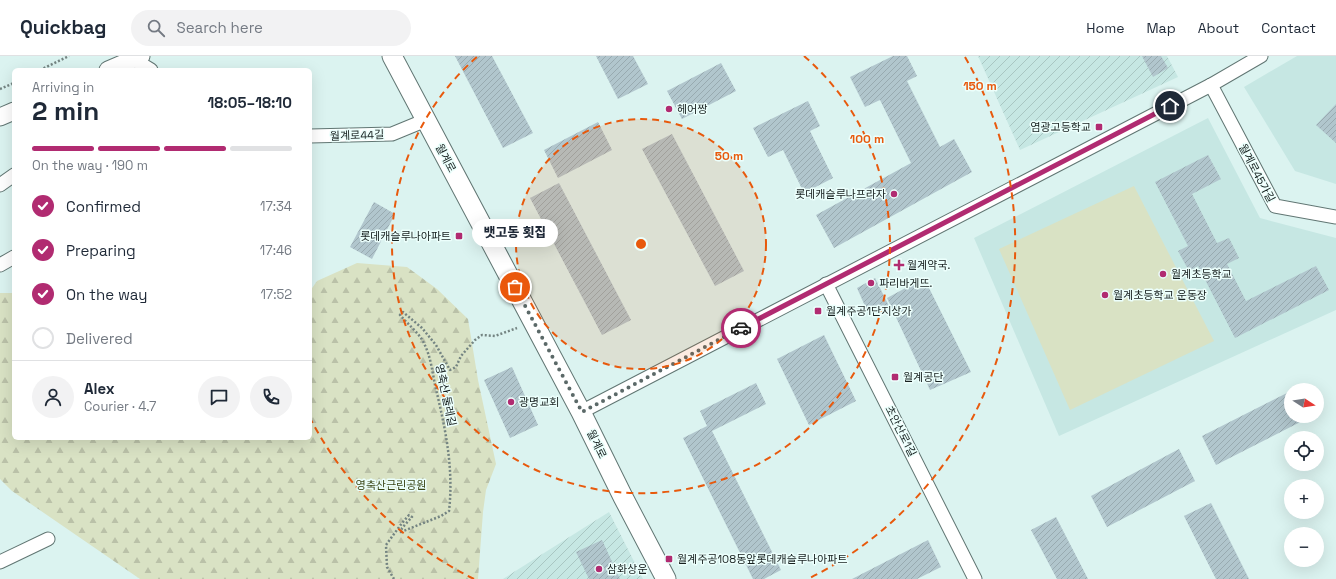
<!DOCTYPE html>
<meta charset="utf-8">
<style>
body{margin:0;font-family:"Space Grotesk","Noto Sans KR",sans-serif;background:#f2f2f3;color:#1f2937;height:100vh;display:flex;flex-direction:column;font-size:15px;white-space:nowrap}
*{box-sizing:border-box;margin:0}
p{font-size:13px;color:#747a83}
.icon{flex:none;width:22px;height:22px;fill:none;stroke:currentColor;stroke-width:2;stroke-linecap:round;stroke-linejoin:round}
.map{position:relative;flex:1;overflow:hidden}
.panel{position:absolute;left:12px;top:12px;width:300px;height:372px;display:flex;flex-direction:column;background:#fff;border-radius:6px;box-shadow:0 4px 16px #0002}
.panel>*{flex:none}
.needle{width:26px;rotate:102deg}
.controls{position:absolute;left:1284px;top:327px;display:grid;gap:8px}
.controls a{display:grid;place-items:center;width:40px;height:40px;border-radius:50%;background:#fff;box-shadow:0 4px 16px #0002;font-size:20px}
.pin{position:absolute;display:grid;place-items:center;width:34px;height:34px;color:#fff;margin:-17px;border:2px solid #fff;border-radius:50%;box-shadow:0 1px 4px #0007}
.courier{position:absolute;display:grid;place-items:center;width:40px;height:40px;margin:-20px;border:3px solid #b12b71;border-radius:50%;background:#fff;color:#222;box-shadow:0 1px 5px #0007}
.bubble{position:absolute;height:28px;border-radius:14px;background:#fff;box-shadow:0 4px 16px #0002;font-size:13px;font-weight:800;line-height:28px;text-align:center}
.summary em{font-style:normal;font-weight:800}
.summary div{display:flex;flex-direction:column-reverse}
.summary{display:flex;align-items:center;justify-content:space-between;height:68px;padding:0 20px}
h1{font-size:26px;font-weight:800;line-height:30px}
.bar{display:grid;grid-template-columns:repeat(4,1fr);gap:6px 4px;align-content:center;height:48px;padding:0 20px}
.bar i{height:5px;border-radius:3px;background:#e0e1e3}
.bar .on{background:#b12b71}
.bar p{grid-column:span 4}
.line{display:flex;align-items:center;gap:10px;padding:0 20px;border-top:1px solid #e0e1e3}
.line div{flex:1}
.round{display:grid;place-items:center;flex:none;width:42px;height:42px;border-radius:21px;background:#f2f2f3}
ol{padding:0 20px;list-style:none}
li{display:flex;align-items:center;gap:12px;height:44px}
li p{margin-inline-start:auto}
li .icon{padding:4px;border-radius:50%;background:#b12b71;color:#fff;stroke-width:4}
li:last-child{color:#747a83}
li i{width:22px;height:22px;border:2px solid #e0e1e3;border-radius:50%}
header{display:flex;align-items:center;gap:24px;box-sizing:border-box;height:56px;padding:0 20px;background:#fff;border-bottom:1px solid #e0e1e3}
header strong{font-size:19px}
nav{display:flex;gap:22px;margin-inline-start:auto;font-size:14px}
.search{width:280px;height:36px;background:#f2f2f3;display:flex;align-items:center;gap:10px;box-sizing:border-box;padding:0 14px;border-radius:22px;color:#747a83;font-size:15px}
.map>svg:first-child{display:block}
.built{fill:#c6e7e3}
.industrial{fill:url(#industrial-furrows)}
.green{fill:#d9e2c4}
.forest{fill:url(#forest-firs)}
.building{fill:url(#building-hatch)}
.lines{fill:none;stroke-linecap:round;stroke-linejoin:round}
.minor-casing{stroke:#617673;stroke-width:15}
.tertiary-casing{stroke:#617673;stroke-width:19}
.secondary-casing{stroke:#617673;stroke-width:21}
.path{stroke:#748482;stroke-width:2.5;stroke-dasharray:2 2;stroke-linecap:butt}
.minor{stroke:#fff;stroke-width:13}
.tertiary{stroke:#fff;stroke-width:17}
.secondary{stroke:#fff;stroke-width:19}
.done{stroke:#5b6968;stroke-width:4;stroke-dasharray:0 7.2}
.route{stroke:#b12b71;stroke-width:5}
.ring{fill:none;stroke:#e8590c;stroke-width:2;stroke-dasharray:7 5}
.poi-dot{fill:#b12b71;stroke:#ecfffc;stroke-width:1.5}
.labels{text-anchor:middle;stroke-width:3;stroke-linejoin:round;paint-order:stroke}
.poi-label{font-size:11px;fill:#161f1e;stroke:#ecfffc;text-anchor:start}
.street-label{font-size:11px;fill:#161f1e;stroke:#ecfffc}
.park-label{font-size:11px;fill:#394413;stroke:#ecfffc}
.centre{fill:#e8590c;stroke:#ecfffc;stroke-width:2}
.ring-label{font-size:12px;text-anchor:middle;font-weight:bold;fill:#e8590c;stroke:#ecfffc;stroke-width:3;stroke-linejoin:round;paint-order:stroke}
</style>
<header>
<strong>Quickbag</strong>
<div class="search"><svg class="icon" aria-label="search" viewBox="0 0 24 24"><circle cx="10" cy="10" r="6"/><path d="M15 15l6 6"/></svg>Search here</div>
<nav><a>Home</a><a>Map</a><a>About</a><a>Contact</a></nav>
</header>
<div class="map">
<svg width="1336" height="523" viewBox="0 0 1336 523">
<defs>
<pattern id="industrial-furrows" width="10" height="10" patternUnits="userSpaceOnUse"><rect width="10" height="10" fill="#c6e7e3"/><path d="M-1 1l2-2M0 10L10 0M9 11l2-2" fill="none" stroke="#a9c6c2"/></pattern>
<pattern id="forest-firs" width="22" height="20" patternUnits="userSpaceOnUse"><rect width="22" height="20" fill="#d9e2c4"/><path d="M5 1l3.5 6h-7zM16 11l3.5 6h-7z" fill="#bac1a8"/></pattern>
<pattern id="building-hatch" width="6" height="6" patternUnits="userSpaceOnUse"><rect width="6" height="6" fill="#b1c6cd"/><path d="M-1 1l2-2M0 6l6-6M5 7l2-2" fill="none" stroke="#98aab0"/></pattern>
</defs>
<rect width="100%" height="100%" fill="#dbf3f0"/>
<g class="built">
<polygon points="1297,0 1336,0 1336,128 1295,115 1244,31"/>
<polygon points="1208,62 1260,162 1336,182 1336,254 1059,380 974,182"/>
</g>
<g class="industrial">
<polygon points="978,0 1167,0 1178,21 1020,94"/>
<polygon points="609,456 643,523 503,523"/>
</g>
<polygon class="green" points="1134,130 1214,285 1070,354 999,193"/>
<polygon class="forest" points="357,207 407,211 437,233 468,263 478,324 496,408 486,434 483,456 478,523 140,523 12,435 0,423 0,237 14,237 14,382 310,382 310,235 317,225"/>
<g class="building">
<polygon points="455,0 492,0 533,77 503,92"/>
<polygon points="596,0 633,0 648,28 618,43"/>
<polygon points="893,0 907,0 917,20 907,25 940,91 954,83 972,116 834,192 816,159 911,107 880,44 865,51 850,21"/>
<polygon points="1142,0 1161,0 1168,12 1153,21"/>
<polygon points="721,7 736,35 682,63 667,35"/>
<polygon points="808,45 820,70 810,75 833,122 804,137 783,94 768,101 753,72"/>
<polygon points="1336,48 1336,87 1316,69"/>
<polygon points="598,66 612,94 558,122 544,94"/>
<polygon points="672,78 744,215 715,230 642,93"/>
<polygon points="1208,99 1221,123 1192,138 1217,187 1229,182 1239,202 1227,208 1246,245 1316,210 1329,234 1235,282 1198,210 1189,215 1178,195 1188,190 1155,126"/>
<polygon points="559,127 631,264 602,279 530,142"/>
<polygon points="374,146 395,158 372,203 350,191"/>
<polygon points="875,222 889,250 869,259 857,232"/>
<polygon points="924,222 971,316 930,334 887,242"/>
<polygon points="824,279 856,345 809,369 777,303"/>
<polygon points="512,311 538,369 510,382 484,324"/>
<polygon points="756,327 766,348 712,375 781,514 764,523 753,523 683,382 707,370 700,355"/>
<polygon points="1291,335 1291,360 1312,360 1216,409 1202,380"/>
<polygon points="1179,393 1195,425 1107,471 1091,440"/>
<polygon points="1211,447 1249,523 1216,523 1184,460"/>
<polygon points="1056,461 1088,523 1057,523 1031,474"/>
<polygon points="602,484 620,523 589,523 576,496"/>
<polygon points="928,484 941,511 917,523 852,523"/>
</g>
<g class="lines">
<g class="minor-casing">
<g id="minor">
<polyline points="133,3 151,14"/>
<polyline points="1211,29 1275,150 1336,161"/>
<polyline points="310,80 392,78 426,64"/>
<polyline points="0,129 14,119"/>
<polyline points="0,209 14,201"/>
<polyline points="826,228 975,523"/>
<polyline points="581,356 1211,29 1261,0"/>
<polyline points="0,506 48,483"/>
</g>
</g>
<g class="tertiary-casing">
<g id="tertiary">
<polyline points="108,14 141,0"/>
<polyline points="0,61 14,55"/>
</g>
</g>
<g class="secondary-casing">
<polyline id="secondary" points="392,0 581,356 623,441 666,523"/>
</g>
<g class="path">
<polyline points="40,14 69,0"/>
<polyline points="0,33 14,27"/>
<path d="M394 523 387 511 386 489 402 467 409 459 412 461 402 472 401 476 441 460 449 455C454 411 445 371 435 329 432 313 430 296 421 282 415 274 407 267 400 259L403 256 422 272 436 289 450 314 456 311 461 300 475 284 482 279 495 280 517 272"/>
</g>
<use href="#minor" class="minor"/>
<use href="#tertiary" class="tertiary"/>
<use href="#secondary" class="secondary"/>
</g>
<g class="lines">
<polyline class="done" points="515,231 582,356 741,272"/>
<polyline class="route" points="741,272 1170,50"/>
</g>
<circle cx="641" cy="188" r="125" fill="#e8590c" fill-opacity=".12"/>
<g class="ring">
<circle cx="641" cy="188" r="125"/>
<path d="M804 0A249 249 0 1 1 478 0"/>
<path d="M474 523A374 374 0 0 1 311 364M965 1A374 374 0 0 1 808 523"/>
</g>
<g class="poi-dot">
<circle cx="669" cy="53" r="4"/>
<rect x="1095" y="67" width="8" height="8" rx="2"/>
<circle cx="894" cy="138" r="4"/>
<rect x="455" y="176" width="8" height="8" rx="2"/>
<path d="M897 203h4v4h4v4h-4v4h-4v-4h-4v-4h4z"/>
<circle cx="1163" cy="218" r="4"/>
<circle cx="871" cy="227" r="4"/>
<circle cx="1105" cy="239" r="4"/>
<rect x="814" y="251" width="8" height="8" rx="2"/>
<rect x="891" y="317" width="8" height="8" rx="2"/>
<circle cx="511" cy="346" r="4"/>
<rect x="665" y="499" width="8" height="8" rx="2"/>
<circle cx="599" cy="513" r="4"/>
</g>
<g class="labels">
<g class="poi-label">
<text x="677" y="57">헤어짱</text>
<text x="1091" y="75" text-anchor="end">염광고등학교</text>
<text x="886" y="142" text-anchor="end">롯데캐슬루나프라자</text>
<text x="451" y="184" text-anchor="end">롯데캐슬루나아파트</text>
<text x="907" y="213">월계약국.</text>
<text x="1171" y="222">월계초등학교</text>
<text x="879" y="231">파리바게뜨.</text>
<text x="1113" y="243">월계초등학교 운동장</text>
<text x="826" y="259">월계주공1단지상가</text>
<text x="903" y="325">월계공단</text>
<text x="519" y="350">광명교회</text>
<text x="677" y="507">월계주공108동앞롯데캐슬루나아파트</text>
<text x="607" y="517">삼화상운</text>
</g>
<g class="street-label">
<text transform="translate(357 79) rotate(-2)" y="4">월계로44길</text>
<text transform="translate(446 102) rotate(62)" y="4">월계로</text>
<text transform="translate(1257 117) rotate(62)" y="4">월계로45가길</text>
<text transform="translate(446 339) rotate(78)" y="4">영축산 둘레길</text>
<text transform="translate(901 375) rotate(63)" y="4">초안산로1길</text>
<text transform="translate(597 388) rotate(64)" y="4">월계로</text>
</g>
<g class="park-label">
<text x="391" y="433">영축산근린공원</text>
</g>
</g>
<circle cx="641" cy="188" r="6" class="centre"/>
<g class="ring-label">
<text x="980" y="34">150 m</text>
<text x="867" y="87">100 m</text>
<text x="729" y="104">50 m</text>
</g>
</svg>
<div class="controls">
<a><svg class="needle" viewBox="-14 -14 28 28"><path d="M0-13l5 13h-10z" fill="#e53935"/><path d="M0 13l5-13h-10z" fill="#747a83"/></svg></a>
<a><svg class="icon" aria-label="locate" viewBox="0 0 24 24"><circle cx="12" cy="12" r="6"/><path d="M12 2v4M12 18v4M2 12h4M18 12h4"/></svg></a>
<a>+</a>
<a>−</a>
</div>
<div class="pin" style="left:515px;top:231px;background:#ea580c"><svg class="icon" aria-label="bag" viewBox="0 0 24 24"><path d="M5 8h14l-1 12H6zM9 8a3 3 0 0 1 6 0"/></svg></div>
<div class="pin" style="left:1170px;top:50px;background:#1f2937"><svg class="icon" aria-label="home" viewBox="0 0 24 24"><path d="M3 11l9-7 9 7M6 9v11h12V9"/></svg></div>
<div class="courier" style="left:741px;top:272px"><svg class="icon" aria-label="car" viewBox="0 0 24 24"><path d="M5 17H2v-5l4-1 3-4h7l3 4 3 1v5h-3M9 17h6M6 11h13"/><circle cx="7" cy="17" r="2"/><circle cx="17" cy="17" r="2"/></svg></div>
<div class="bubble" style="left:472px;top:163px;width:86px">뱃고동 횟집</div>
<section class="panel">
<div class="summary"><div><h1>2 min</h1><p>Arriving in</p></div><em>18:05–18:10</em></div>
<div class="bar"><i class="on"></i><i class="on"></i><i class="on"></i><i></i><p>On the way · 190 m</p></div>
<ol>
<li><svg class="icon" aria-label="check" viewBox="0 0 24 24"><path d="M5 12l5 5 9-10"/></svg>Confirmed<p>17:34</p></li>
<li><svg class="icon" aria-label="check" viewBox="0 0 24 24"><path d="M5 12l5 5 9-10"/></svg>Preparing<p>17:46</p></li>
<li><svg class="icon" aria-label="check" viewBox="0 0 24 24"><path d="M5 12l5 5 9-10"/></svg>On the way<p>17:52</p></li>
<li><i></i>Delivered</li>
</ol>
<div class="line" style="height:72px"><a class="round"><svg class="icon" aria-label="person" viewBox="0 0 24 24"><circle cx="12" cy="8" r="4"/><path d="M4 21q1-7 8-7t8 7"/></svg></a><div><b>Alex</b><p>Courier · 4.7</p></div><a class="round"><svg class="icon" aria-label="chat" viewBox="0 0 24 24"><path d="M4 5h16v11H9l-5 4z"/></svg></a><a class="round"><svg class="icon" aria-label="phone" viewBox="0 0 24 24"><path d="M5 4h4l2 5-3 2q2 4 5 5l2-3 5 2v4C11 20 4 13 5 4z"/></svg></a></div>
</section>
</div>
